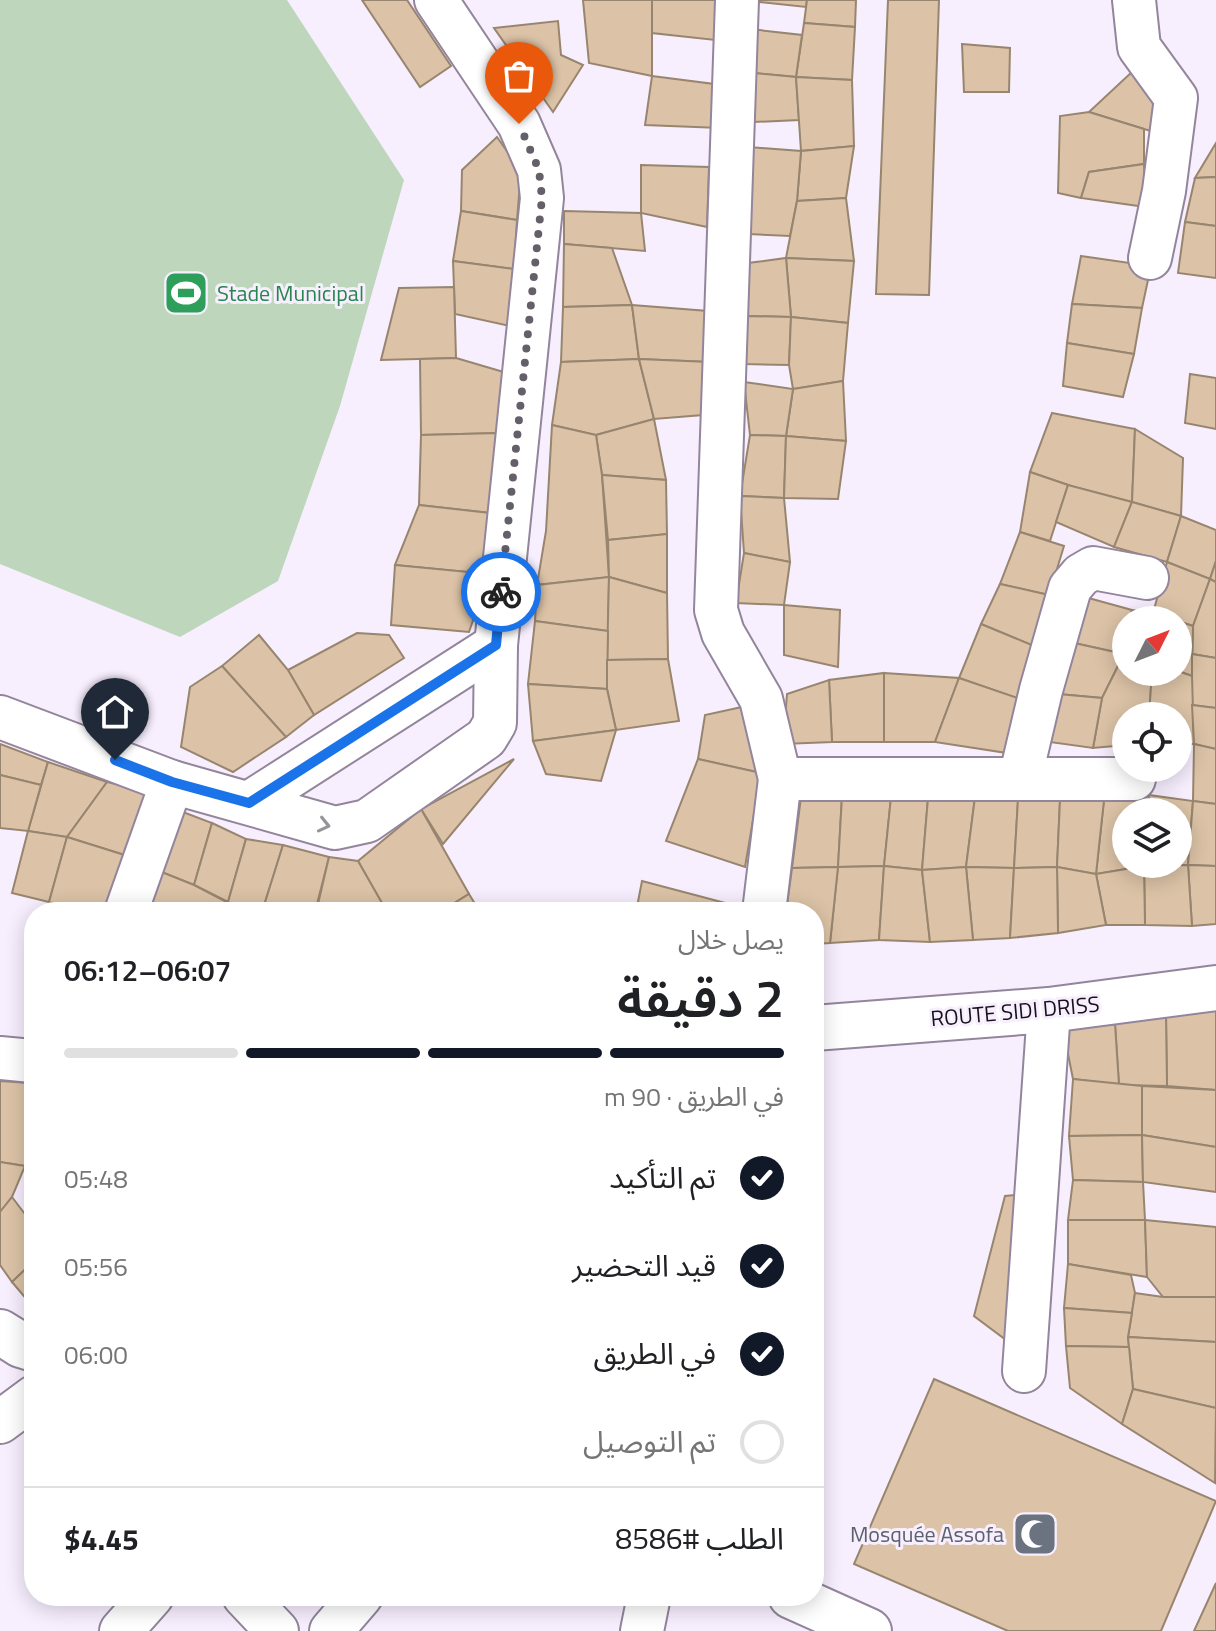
<!DOCTYPE html>
<html lang="ar">
<meta charset="utf-8">
<style>
body{margin:0;font-family:"Titillium Web","Noto Sans Arabic",sans-serif;background:#f6f6f6;color:#202124;direction:rtl;height:100vh;display:flex;flex-direction:column;font-size:30px;white-space:nowrap}
*{box-sizing:border-box;margin:0}
p{font-size:26px;color:#757577}
.icon{flex:none;width:44px;height:44px;fill:none;stroke:currentColor;stroke-width:2;stroke-linecap:round;stroke-linejoin:round}
.map{position:relative;flex:1;overflow:hidden;direction:ltr}
.panel{position:absolute;left:24px;top:902px;width:800px;height:704px;display:flex;flex-direction:column;background:#fff;border-radius:32px;box-shadow:0 4px 20px #0003;direction:rtl}
.panel>*{flex:none}
.needle{width:52px;rotate:48deg}
.fabs{position:absolute;left:1112px;top:606px;display:grid;gap:16px}
.fabs a{display:grid;place-items:center;width:80px;height:80px;border-radius:50%;background:#fff;box-shadow:0 4px 20px #0003;font-size:40px}
.pin{position:absolute;display:grid;place-items:center;width:68px;height:68px;color:#fff;margin:-82px -34px;border-radius:50% 50% 50% 0;rotate:-45deg;box-shadow:0 0 8px #0007}
.pin .icon{rotate:45deg}
.courier{position:absolute;display:grid;place-items:center;width:80px;height:80px;margin:-40px;border:6px solid #1a73e8;border-radius:50%;background:#fff;color:#222;box-shadow:0 2px 10px #0007}
.head em{font-style:normal;font-weight:600}
.head div{display:flex;flex-direction:column-reverse}
.head{display:flex;align-items:center;justify-content:space-between;height:136px;padding:0 40px}
h1{font-size:52px;font-weight:600;line-height:60px}
.bar{display:grid;grid-template-columns:repeat(4,1fr);gap:12px 8px;align-content:center;height:96px;padding:0 40px}
.bar i{height:10px;border-radius:6px;background:#e0e0e0}
.bar .selected{background:#111827}
.bar p{grid-column:span 4}
.line{display:flex;align-items:center;gap:20px;padding:0 40px;border-top:2px solid #e0e0e0}
.line div{flex:1}
ol{padding:0 40px;list-style:none}
li{display:flex;align-items:center;gap:24px;height:88px}
li p{margin-inline-start:auto}
li .icon{padding:8px;border-radius:50%;background:#111827;color:#fff;stroke-width:4}
li:last-child{color:#757577}
li i{width:44px;height:44px;border:4px solid #e0e0e0;border-radius:50%}
.map>svg:first-child{display:block}
.green{fill:#bdd6bc}
.building{fill:#dcc3a7;stroke:#98856f;stroke-width:2}
.lines{fill:none;stroke-linecap:round;stroke-linejoin:round}
.street-casing{stroke:#93859c;stroke-width:46}
.secondary-casing{stroke:#93859c;stroke-width:48}
.street{stroke:#fff;stroke-width:42}
.secondary{stroke:#fff;stroke-width:44}
.oneway{stroke:#969498}
.done{stroke:#655f6a;stroke-width:8;stroke-dasharray:0 14.4}
.route{stroke:#1a73e8;stroke-width:10}
.labels{text-anchor:middle;stroke-width:6;stroke-linejoin:round;paint-order:stroke}
.leisure-label{font-size:22px;fill:#27864d;stroke:#f8effe;text-anchor:start}
.street-label{font-size:22px;fill:#16111a;stroke:#f8effe}
.worship-label{font-size:22px;fill:#5b616d;stroke:#f8effe;text-anchor:end}
</style>
<div class="map">
<svg width="1216" height="1631" viewBox="0 0 1216 1631">
<rect width="100%" height="100%" fill="#f8effe"/>
<polygon class="green" points="0,0 287,0 404,180 340,406 278,581 180,637 0,564"/>
<g class="building">
<polygon points="362,0 407,0 451,66 420,87"/>
<polygon points="583,0 652,0 652,76 589,63"/>
<polygon points="652,0 719,0 715,40 652,33"/>
<polygon points="760,0 807,0 806,7 760,2"/>
<polygon points="807,0 856,0 855,27 804,23"/>
<polygon points="888,0 939,0 929,295 876,294"/>
<polygon points="558,21 561,55 583,65 553,112 494,28"/>
<polygon points="804,23 855,27 852,80 796,77"/>
<polygon points="750,29 802,35 796,77 754,73"/>
<polygon points="962,44 1010,48 1009,92 964,92"/>
<polygon points="1134,70 1171,98 1170,137 1089,112"/>
<polygon points="754,73 796,77 799,120 754,122"/>
<polygon points="652,76 714,84 720,128 645,125"/>
<polygon points="796,77 852,80 854,146 801,151"/>
<polygon points="1089,112 1144,129 1144,164 1089,172 1081,198 1058,193 1060,116"/>
<polygon points="497,137 521,171 517,220 461,211 462,170"/>
<polygon points="1216,143 1216,177 1195,178"/>
<polygon points="854,146 846,198 797,201 801,151"/>
<polygon points="749,147 801,151 797,201 790,236 749,234"/>
<polygon points="1144,164 1146,207 1081,198 1089,172"/>
<polygon points="641,165 709,167 707,227 641,213"/>
<polygon points="1216,177 1216,226 1185,222 1195,178"/>
<polygon points="846,198 854,261 786,258 797,201"/>
<polygon points="461,211 517,220 514,269 453,261"/>
<polygon points="564,211 641,213 645,251 564,244"/>
<polygon points="1185,222 1216,226 1216,278 1178,273"/>
<polygon points="564,244 612,248 632,305 563,307"/>
<polygon points="1081,256 1151,266 1142,308 1072,304"/>
<polygon points="786,258 854,261 848,323 791,317"/>
<polygon points="786,258 791,317 745,316 748,263"/>
<polygon points="453,261 514,269 510,326 455,314"/>
<polygon points="454,287 456,358 381,360 399,288"/>
<polygon points="1072,304 1142,308 1134,354 1067,343"/>
<polygon points="632,305 639,359 561,362 563,307"/>
<polygon points="632,305 708,311 709,362 639,359"/>
<polygon points="745,316 791,317 789,365 745,364"/>
<polygon points="791,317 848,323 843,381 793,389 789,365"/>
<polygon points="1067,343 1134,354 1123,397 1063,386"/>
<polygon points="456,358 507,373 499,433 421,435 420,359"/>
<polygon points="639,359 654,419 596,435 552,425 561,362"/>
<polygon points="639,359 709,362 703,415 654,419"/>
<polygon points="1190,374 1216,378 1216,429 1185,423"/>
<polygon points="843,381 846,441 786,436 793,389"/>
<polygon points="744,382 793,389 786,436 750,435"/>
<polygon points="1052,413 1135,429 1132,502 1074,487 1030,472"/>
<polygon points="654,419 666,480 602,475 596,435"/>
<polygon points="552,425 596,435 602,475 609,577 537,585 546,531"/>
<polygon points="1135,429 1183,458 1181,516 1132,502"/>
<polygon points="499,433 490,513 419,505 421,435"/>
<polygon points="750,435 786,436 784,498 740,496"/>
<polygon points="786,436 846,441 838,499 784,498"/>
<polygon points="1030,472 1068,485 1050,541 1020,532"/>
<polygon points="602,475 666,480 667,534 608,540"/>
<polygon points="1068,485 1132,502 1114,547 1056,522"/>
<polygon points="740,496 784,498 790,562 744,553"/>
<polygon points="1132,502 1181,516 1167,562 1114,547"/>
<polygon points="419,505 490,513 489,574 395,565"/>
<polygon points="1181,516 1216,530 1216,561 1210,579 1167,562"/>
<polygon points="1020,532 1064,546 1049,595 1000,584"/>
<polygon points="667,534 667,593 609,577 608,540"/>
<polygon points="744,553 790,562 784,605 736,603"/>
<polygon points="1216,561 1216,582 1210,579"/>
<polygon points="1167,562 1210,579 1193,626 1153,613"/>
<polygon points="395,565 489,574 469,632 391,625"/>
<polygon points="609,577 608,631 535,621 537,585"/>
<polygon points="609,577 667,593 668,659 607,660"/>
<polygon points="1210,579 1216,582 1216,658 1192,654 1193,626"/>
<polygon points="1000,584 1049,595 1034,646 981,624"/>
<polygon points="1074,594 1132,610 1130,620 1126,620 1124,654 1065,641"/>
<polygon points="784,605 840,610 838,667 784,655"/>
<polygon points="1132,610 1153,613 1174,620 1130,620"/>
<polygon points="535,621 608,631 607,689 528,684"/>
<polygon points="1178,621 1193,626 1192,676 1178,671"/>
<polygon points="981,624 1034,646 1020,699 959,678"/>
<polygon points="357,633 389,635 404,658 314,715 288,670"/>
<polygon points="259,635 288,670 314,715 286,737 222,666"/>
<polygon points="1065,641 1124,654 1102,698 1047,693"/>
<polygon points="1124,654 1126,672 1152,672 1149,716 1126,716 1126,745 1093,748 1102,698"/>
<polygon points="1192,654 1216,658 1216,708 1192,705"/>
<polygon points="668,659 679,721 616,730 607,689 607,660"/>
<polygon points="222,666 286,737 233,772 181,747 190,687"/>
<polygon points="1178,671 1192,676 1194,744 1178,744 1178,716 1149,716 1152,672"/>
<polygon points="884,673 959,678 935,742 884,742"/>
<polygon points="884,673 884,742 832,742 829,680"/>
<polygon points="959,678 1020,699 1007,753 935,742"/>
<polygon points="829,680 832,742 783,744 787,694"/>
<polygon points="528,684 607,689 616,730 533,741"/>
<polygon points="1047,693 1102,698 1093,748 1035,740"/>
<polygon points="751,705 761,773 698,759 705,715"/>
<polygon points="1192,705 1216,708 1216,749 1194,744"/>
<polygon points="616,730 601,781 546,774 533,741"/>
<polygon points="0,744 48,762 41,785 0,775"/>
<polygon points="1194,744 1216,749 1216,804 1193,801"/>
<polygon points="514,759 443,844 421,809"/>
<polygon points="698,759 761,773 745,867 666,841"/>
<polygon points="48,762 107,782 67,837 28,831"/>
<polygon points="0,775 41,785 28,831 0,828"/>
<polygon points="107,782 155,793 134,858 67,837"/>
<polygon points="802,789 842,796 838,867 792,868"/>
<polygon points="1149,795 1148,812 1126,812 1126,864 1144,866 1096,874 1104,800"/>
<polygon points="1149,795 1193,801 1188,865 1144,866 1178,864 1178,812 1148,812"/>
<polygon points="842,796 891,797 884,866 838,867"/>
<polygon points="891,797 928,798 922,870 884,866"/>
<polygon points="975,797 966,867 922,870 928,798"/>
<polygon points="975,797 1018,799 1014,868 966,867"/>
<polygon points="1018,799 1060,800 1057,867 1014,868"/>
<polygon points="1060,800 1104,800 1096,874 1057,867"/>
<polygon points="1193,801 1216,804 1216,866 1188,865"/>
<polygon points="175,809 212,823 194,885 159,871"/>
<polygon points="421,809 469,894 440,912 387,912 358,861"/>
<polygon points="212,823 246,839 228,902 194,885"/>
<polygon points="28,831 67,837 49,902 12,893"/>
<polygon points="67,837 134,858 117,912 81,912 49,902"/>
<polygon points="246,839 283,845 262,912 246,912 228,902"/>
<polygon points="283,845 329,857 315,912 262,912"/>
<polygon points="329,857 358,861 387,912 324,912 318,904"/>
<polygon points="1188,865 1216,866 1216,924 1192,926"/>
<polygon points="1188,865 1192,926 1145,925 1144,866"/>
<polygon points="884,866 879,940 830,943 838,867"/>
<polygon points="884,866 922,870 930,942 879,940"/>
<polygon points="1144,866 1145,925 1106,925 1096,874"/>
<polygon points="838,867 830,943 814,944 814,912 786,912 792,868"/>
<polygon points="966,867 1014,868 1010,938 973,940"/>
<polygon points="966,867 973,940 930,942 922,870"/>
<polygon points="1057,867 1096,874 1106,925 1058,933"/>
<polygon points="1057,867 1058,933 1010,938 1014,868"/>
<polygon points="159,871 194,885 246,912 140,912"/>
<polygon points="642,881 729,904 727,912 636,912"/>
<polygon points="469,894 480,912 440,912"/>
<polygon points="1216,1009 1216,1090 1167,1086 1166,1016"/>
<polygon points="1166,1016 1167,1086 1119,1085 1115,1024"/>
<polygon points="1115,1024 1119,1085 1073,1079 1063,1029"/>
<polygon points="1073,1079 1142,1086 1142,1135 1069,1136"/>
<polygon points="0,1081 30,1083 25,1166 0,1162"/>
<polygon points="30,1083 34,1084 34,1161 25,1166"/>
<polygon points="1142,1086 1216,1090 1216,1147 1142,1135"/>
<polygon points="1142,1135 1143,1182 1073,1180 1069,1136"/>
<polygon points="1142,1135 1216,1147 1216,1192 1143,1182"/>
<polygon points="0,1162 25,1166 12,1197 0,1212"/>
<polygon points="1073,1180 1143,1182 1145,1220 1068,1220"/>
<polygon points="1025,1194 1018,1349 974,1316 1005,1196"/>
<polygon points="12,1197 34,1226 34,1261 12,1282 0,1265 0,1212"/>
<polygon points="1068,1220 1145,1220 1147,1277 1068,1264"/>
<polygon points="1145,1220 1216,1227 1216,1297 1163,1297 1147,1277"/>
<polygon points="34,1261 34,1308 12,1282"/>
<polygon points="1068,1264 1131,1275 1135,1293 1132,1313 1064,1308"/>
<polygon points="1135,1293 1163,1297 1216,1297 1216,1342 1128,1337"/>
<polygon points="1064,1308 1132,1313 1128,1337 1129,1347 1066,1346"/>
<polygon points="1128,1337 1216,1342 1216,1408 1133,1389"/>
<polygon points="1066,1346 1129,1347 1133,1389 1122,1424 1070,1388"/>
<polygon points="934,1379 1216,1501 1161,1631 1008,1631 854,1564"/>
<polygon points="1133,1389 1216,1408 1215,1483 1122,1424"/>
<polygon points="1216,1583 1216,1631 1194,1631"/>
</g>
<g class="lines">
<g class="street-casing">
<g id="street">
<polyline points="737,0 716,610 723,633 761,699 780,779 764,912"/>
<polyline points="1134,0 1139,47 1176,98 1164,191 1150,258"/>
<polyline points="0,717 172,782 335,828 367,821 486,738 495,723 496,645 542,198 539,170 519,124 436,0"/>
<polyline points="780,779 1134,779"/>
<polyline points="1020,779 1041,690 1070,588 1081,575 1093,568 1147,578"/>
<polyline points="249,803 496,645"/>
<polyline points="126,912 172,782"/>
<polyline points="0,1058 32,1061"/>
<polyline points="1024,1371 1049,1010"/>
<polyline points="0,1422 34,1397"/>
<polyline points="244,1596 277,1631"/>
<polyline points="121,1631 152,1596"/>
<polyline points="331,1631 361,1596"/>
<polyline points="642,1631 649,1596"/>
</g>
</g>
<g class="secondary-casing">
<g id="secondary">
<polyline points="814,1028 1049,1010 1216,988"/>
<polyline points="0,1332 21,1345 34,1349"/>
<polyline points="791,1596 869,1631"/>
</g>
</g>
<use href="#street" class="street"/>
<use href="#secondary" class="secondary"/>
</g>
<defs><path id="oneway-chevron" d="M-2-3.5L2.5 0L-2 3.5" fill="none" stroke-width="1.6" stroke-linecap="round" stroke-linejoin="round" transform="scale(2)"/></defs>
<use class="oneway" href="#oneway-chevron" transform="translate(324 825) rotate(13)"/>
<g class="lines">
<polyline class="done" points="501,592 542,198 539,170 519,124"/>
<polyline class="route" points="115,760 172,782 249,803 496,645 501,592"/>
</g>
<defs>
<g id="stadium-square" transform="scale(2.3)"><rect x="-9" y="-9" width="18" height="18" rx="4" fill="#2e9e5b" stroke="#f8effe"/><path d="M0-5a6.5 5 0 1 0 0 10a6.5 5 0 1 0 0-10ZM-3.5-1.8h7v3.6h-7Z" fill="#fff"/></g>
<g id="mosque-square" transform="scale(2.3)"><rect x="-9" y="-9" width="18" height="18" rx="4" fill="#6b7280" stroke="#f8effe"/><path d="M3.5-4.9A6 6 0 1 0 3.5 4.9A5 5 0 1 1 3.5-4.9Z" fill="#fff"/></g>
</defs>
<g fill-rule="evenodd">
<use href="#stadium-square" x="186" y="293"/>
<use href="#mosque-square" x="1035" y="1534"/>
</g>
<g class="labels">
<g class="leisure-label">
<text x="217" y="301">Stade Municipal</text>
</g>
<g class="street-label">
<text transform="translate(1015 1011) rotate(-5)" y="8">ROUTE SIDI DRISS</text>
</g>
<g class="worship-label">
<text x="1004" y="1542">Mosquée Assofa</text>
</g>
</g>
</svg>
<div class="fabs">
<a><svg class="needle" viewBox="-14 -14 28 28"><path d="M0-13l5 13h-10z" fill="#e53935"/><path d="M0 13l5-13h-10z" fill="#757577"/></svg></a>
<a><svg class="icon" aria-label="locate" viewBox="0 0 24 24"><circle cx="12" cy="12" r="6"/><path d="M12 2v4M12 18v4M2 12h4M18 12h4"/></svg></a>
<a><svg class="icon" aria-label="layers" viewBox="0 0 24 24"><path d="M12 4l9 5-9 5-9-5zM3 14l9 5 9-5"/></svg></a>
</div>
<div class="pin" style="left:519px;top:124px;background:#ea580c"><svg class="icon" aria-label="bag" viewBox="0 0 24 24"><path d="M5 8h14l-1 12H6zM9 8a3 3 0 0 1 6 0"/></svg></div>
<div class="pin" style="left:115px;top:760px;background:#1f2937"><svg class="icon" aria-label="home" viewBox="0 0 24 24"><path d="M3 11l9-7 9 7M6 9v11h12V9"/></svg></div>
<div class="courier" style="left:501px;top:592px"><svg class="icon" aria-label="bike" viewBox="0 0 24 24"><circle cx="6" cy="16" r="4"/><circle cx="18" cy="16" r="4"/><path d="M6 16l4-8h5l3 8M10 8l3 8H6M13 5h3"/></svg></div>
<section class="panel">
<div class="head"><div><h1>2 دقيقة</h1><p>يصل خلال</p></div><em>06:07–06:12</em></div>
<div class="bar"><i class="selected"></i><i class="selected"></i><i class="selected"></i><i></i><p>في الطريق · 90 m</p></div>
<ol>
<li><svg class="icon" aria-label="check" viewBox="0 0 24 24"><path d="M5 12l5 5 9-10"/></svg>تم التأكيد<p>05:48</p></li>
<li><svg class="icon" aria-label="check" viewBox="0 0 24 24"><path d="M5 12l5 5 9-10"/></svg>قيد التحضير<p>05:56</p></li>
<li><svg class="icon" aria-label="check" viewBox="0 0 24 24"><path d="M5 12l5 5 9-10"/></svg>في الطريق<p>06:00</p></li>
<li><i></i>تم التوصيل</li>
</ol>
<div class="line" style="height:104px"><div>الطلب #8586</div><b>$4.45</b></div>
</section>
</div>
